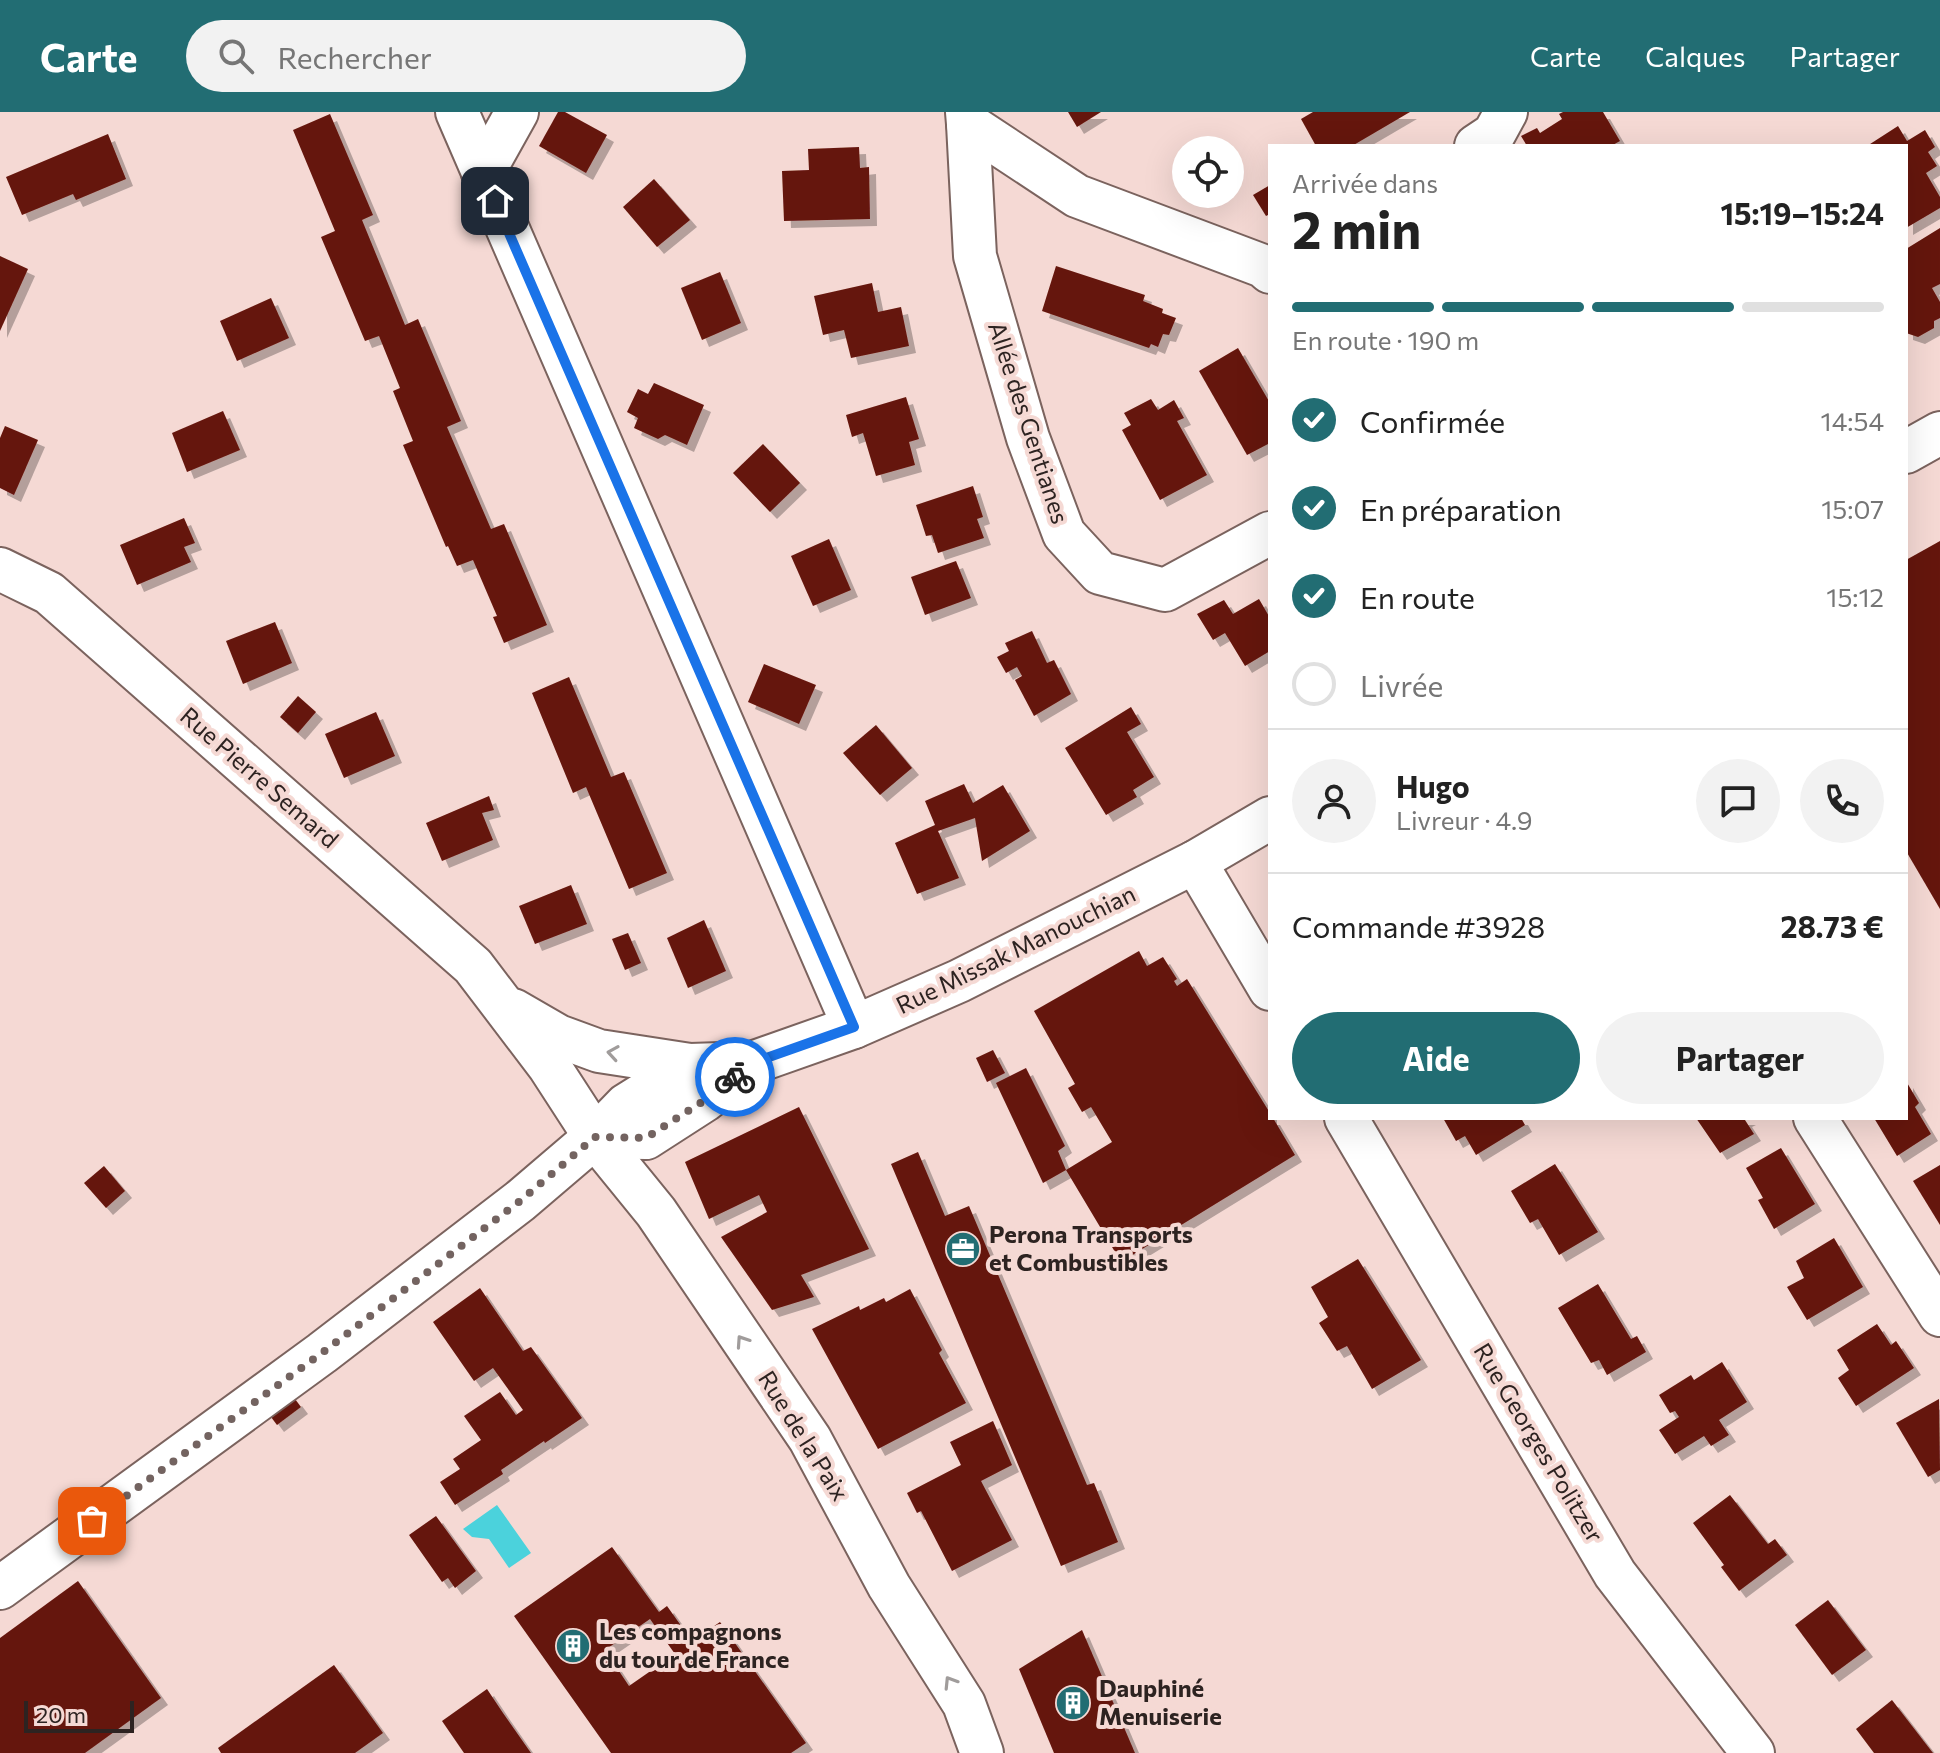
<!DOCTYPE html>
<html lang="fr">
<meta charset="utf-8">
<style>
body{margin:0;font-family:Commissioner,sans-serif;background:#f2f2f2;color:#222;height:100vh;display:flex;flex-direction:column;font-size:30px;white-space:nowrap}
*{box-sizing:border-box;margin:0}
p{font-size:26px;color:#767676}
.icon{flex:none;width:44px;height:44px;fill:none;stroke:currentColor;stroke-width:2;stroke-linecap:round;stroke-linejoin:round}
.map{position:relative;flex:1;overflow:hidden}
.panel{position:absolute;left:1268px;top:32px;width:640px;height:976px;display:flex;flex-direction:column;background:#fff;border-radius:0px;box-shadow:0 8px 32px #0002}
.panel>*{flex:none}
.buttons{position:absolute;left:1172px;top:24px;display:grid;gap:16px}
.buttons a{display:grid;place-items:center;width:72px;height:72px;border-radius:50%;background:#fff;box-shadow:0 8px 32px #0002;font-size:40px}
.scale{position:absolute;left:24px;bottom:20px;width:110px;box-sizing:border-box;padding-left:8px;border:4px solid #2d2321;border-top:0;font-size:22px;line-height:28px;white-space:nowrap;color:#2d2321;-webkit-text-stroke:6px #f5d9d4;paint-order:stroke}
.pin{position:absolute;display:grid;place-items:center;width:68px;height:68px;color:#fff;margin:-34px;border-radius:16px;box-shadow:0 4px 12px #0006}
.courier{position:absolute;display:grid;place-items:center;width:80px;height:80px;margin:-40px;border:6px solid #1a73e8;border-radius:50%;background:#fff;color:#222;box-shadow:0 2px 10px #0007}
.overview em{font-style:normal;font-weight:700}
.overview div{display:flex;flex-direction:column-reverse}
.overview{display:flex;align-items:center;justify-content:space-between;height:136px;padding:0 24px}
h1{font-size:52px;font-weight:700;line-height:60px}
.bar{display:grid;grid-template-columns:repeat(4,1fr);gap:12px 8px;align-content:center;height:96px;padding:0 24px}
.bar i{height:10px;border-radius:6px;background:#e0e0e0}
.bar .current{background:#226d73}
.bar p{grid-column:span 4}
.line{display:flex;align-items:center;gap:20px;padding:0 24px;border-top:2px solid #e0e0e0}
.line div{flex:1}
.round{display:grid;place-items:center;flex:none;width:84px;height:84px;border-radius:42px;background:#f2f2f2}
ol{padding:0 24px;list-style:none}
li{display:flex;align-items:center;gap:24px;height:88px}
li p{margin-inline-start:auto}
li .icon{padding:8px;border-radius:50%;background:#226d73;color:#fff;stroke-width:4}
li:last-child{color:#767676}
li i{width:44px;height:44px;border:4px solid #e0e0e0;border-radius:50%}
.action{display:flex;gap:16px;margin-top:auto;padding:16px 24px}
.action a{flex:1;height:92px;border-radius:48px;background:#226d73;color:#fff;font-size:32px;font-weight:700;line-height:92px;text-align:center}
.action a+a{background:#f2f2f2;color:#222}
header{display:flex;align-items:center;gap:48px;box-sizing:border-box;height:112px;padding:0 40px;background:#226d73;color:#fff}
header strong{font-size:38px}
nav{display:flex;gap:44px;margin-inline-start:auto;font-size:28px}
.search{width:560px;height:72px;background:#f2f2f2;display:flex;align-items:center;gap:20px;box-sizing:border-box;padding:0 28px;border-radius:44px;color:#767676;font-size:30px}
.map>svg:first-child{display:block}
.water{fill:#4bd2dc}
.building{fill:#65150b;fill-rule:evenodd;filter:url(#shadow)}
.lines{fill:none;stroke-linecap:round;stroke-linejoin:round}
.minor-casing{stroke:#7b635e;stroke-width:46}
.minor{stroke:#fff;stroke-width:42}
.oneway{stroke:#a09c9b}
.done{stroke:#736360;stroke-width:8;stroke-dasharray:0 14.4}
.route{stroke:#1a73e8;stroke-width:10}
.labels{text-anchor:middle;stroke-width:8;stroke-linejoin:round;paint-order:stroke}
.street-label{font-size:24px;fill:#2d2321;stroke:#f5d9d4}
.poi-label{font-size:24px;font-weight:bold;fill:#2d2321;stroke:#f5d9d4;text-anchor:start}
</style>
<header>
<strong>Carte</strong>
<div class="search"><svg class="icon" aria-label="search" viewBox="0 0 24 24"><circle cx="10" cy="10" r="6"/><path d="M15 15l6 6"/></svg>Rechercher</div>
<nav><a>Carte</a><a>Calques</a><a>Partager</a></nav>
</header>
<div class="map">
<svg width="1940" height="1641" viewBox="0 0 1940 1641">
<defs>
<filter id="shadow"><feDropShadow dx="7" dy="7" stdDeviation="0" flood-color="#0004"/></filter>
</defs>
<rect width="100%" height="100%" fill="#f5d9d4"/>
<polygon class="water" points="497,1393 531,1441 509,1456 489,1427 472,1425 463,1417"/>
<g class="building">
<polygon points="558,0 565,0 607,23 586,61 539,34"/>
<polygon points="1068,0 1101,0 1077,15"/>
<polygon points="1313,0 1410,0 1352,34 1316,34 1301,7"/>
<polygon points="1563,0 1603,0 1620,29 1611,34 1527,34 1521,24 1537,16 1540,21 1562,7 1559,2"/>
<polygon points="330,2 373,103 362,108 405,213 418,207 461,309 447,315 491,417 504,412 547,513 504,531 493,505 497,504 473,448 457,454 448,434 446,435 403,333 413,329 393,279 400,276 379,224 365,229 321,125 335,119 293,18"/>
<polygon points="1898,14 1907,29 1925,18 1935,35 1928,40 1937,54 1926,61 1940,85 1940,96 1906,116 1906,34 1867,34"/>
<polygon points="108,22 126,67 76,88 73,82 22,103 6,65"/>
<polygon points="859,35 860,56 869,55 870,107 784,109 782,59 809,58 808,37"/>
<polygon points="654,67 690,108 657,135 623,95"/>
<polygon points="1270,73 1270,102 1266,104 1253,83"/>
<polygon points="1940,116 1940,172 1932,176 1940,190 1940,206 1934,209 1934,216 1918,225 1906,221 1906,137"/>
<polygon points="0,144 28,157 0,219"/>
<polygon points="1056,154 1145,183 1143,189 1163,197 1162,201 1176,206 1169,223 1163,222 1158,235 1151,232 1149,236 1042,199"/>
<polygon points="720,160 741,211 702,228 681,176"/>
<polygon points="872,171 878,200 901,195 909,234 851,246 844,218 823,223 814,184"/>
<polygon points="271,186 289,226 237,249 220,209"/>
<polygon points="1238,236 1270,291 1270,331 1247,343 1199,259"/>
<polygon points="654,271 704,293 687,333 665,323 658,327 634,316 638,306 627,300 638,277 648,282"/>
<polygon points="906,285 919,327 909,330 915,353 876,364 863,321 852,325 846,303"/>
<polygon points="1151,287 1158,298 1174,288 1184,306 1177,309 1207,363 1160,388 1122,318 1131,313 1124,301"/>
<polygon points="223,299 240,338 187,360 172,321"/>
<polygon points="5,314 38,328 14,383 0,376 0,326"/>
<polygon points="763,332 800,371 770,400 733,361"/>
<polygon points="973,374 983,405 977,407 984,426 938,441 932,423 926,424 916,393"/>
<polygon points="184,406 195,431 184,435 191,450 137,473 120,433"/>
<polygon points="829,427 851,478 813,494 791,444"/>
<polygon points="1940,429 1940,797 1906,739 1906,448"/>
<polygon points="956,449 971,486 925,503 911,465"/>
<polygon points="1259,487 1270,506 1270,539 1245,554 1225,521 1213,528 1197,502 1224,488 1233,502"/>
<polygon points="275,510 292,551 243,572 226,529"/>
<polygon points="1032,519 1047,551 1054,548 1071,582 1034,604 1015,568 1022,564 1017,555 1006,561 997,545 1009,539 1005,531"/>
<polygon points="764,552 816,573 799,612 748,590"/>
<polygon points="569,565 611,665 624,660 667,761 629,777 586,675 573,681 532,581"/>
<polygon points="298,584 316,600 298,621 280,605"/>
<polygon points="1131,595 1141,612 1127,620 1154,665 1133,678 1137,685 1106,703 1065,636"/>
<polygon points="376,600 395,644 344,666 325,622"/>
<polygon points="876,613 912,656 880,683 843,641"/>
<polygon points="964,672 973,691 1003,673 1030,719 982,749 975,706 938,719 959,766 917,782 895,731 935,713 925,689"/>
<polygon points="489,684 494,698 482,701 493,728 442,749 426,711"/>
<polygon points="571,773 587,812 535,832 519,794"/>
<polygon points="704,808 726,859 688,876 667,826"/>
<polygon points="628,821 641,851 625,858 612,827"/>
<polygon points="1139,839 1147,854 1163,845 1177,867 1174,869 1177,874 1187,867 1270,1001 1270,1006 1273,1006 1295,1043 1121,1150 1066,1058 1112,1030 1091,995 1082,1000 1068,976 1075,972 1034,899"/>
<polygon points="993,938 1005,961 987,970 976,946"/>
<polygon points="1026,956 1065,1034 1058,1039 1066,1058 1043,1071 996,971"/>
<polygon points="1906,969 1919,991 1915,995 1931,1022 1897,1044 1874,1006 1906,1006"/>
<polygon points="799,995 869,1137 801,1163 814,1185 772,1198 721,1125 767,1100 759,1083 709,1107 685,1050"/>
<polygon points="1443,1006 1521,1006 1525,1013 1476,1043 1465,1024 1456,1029"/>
<polygon points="1696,1006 1749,1006 1745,1008 1754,1022 1720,1041"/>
<polygon points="1781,1036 1815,1092 1774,1117 1758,1088 1763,1086 1746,1056"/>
<polygon points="918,1040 945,1104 969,1094 1087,1373 1094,1371 1118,1430 1061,1454 891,1052"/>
<polygon points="1555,1052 1598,1120 1559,1143 1538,1107 1530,1111 1511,1079"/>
<polygon points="1940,1053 1940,1113 1913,1069"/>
<polygon points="104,1054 125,1079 106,1096 84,1071"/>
<polygon points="1834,1126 1863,1175 1807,1208 1787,1175 1804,1166 1796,1149"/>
<polygon points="1358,1147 1421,1248 1372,1277 1347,1234 1337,1239 1319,1211 1328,1205 1311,1175"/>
<polygon points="1598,1172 1631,1227 1637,1224 1646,1240 1607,1263 1599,1248 1591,1251 1558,1196"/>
<polygon points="480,1176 523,1239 531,1235 582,1306 545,1331 544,1329 501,1358 503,1362 455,1393 440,1370 460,1357 453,1347 481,1328 464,1304 500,1280 516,1303 523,1298 493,1256 474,1269 433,1210"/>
<polygon points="910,1177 942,1238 939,1241 966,1291 878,1337 812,1217 859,1194 860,1198 884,1186 886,1190"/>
<polygon points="1877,1212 1891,1233 1896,1229 1914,1256 1856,1294 1838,1266 1849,1258 1837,1238"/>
<polygon points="1722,1250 1747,1290 1719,1308 1729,1323 1711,1334 1704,1324 1675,1342 1659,1318 1679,1305 1675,1299 1670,1301 1659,1283 1691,1263 1694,1268"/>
<polygon points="295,1287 301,1295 277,1313 271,1305"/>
<polygon points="1939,1287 1940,1358 1928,1365 1896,1311"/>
<polygon points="993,1309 1012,1353 981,1369 1012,1428 952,1459 921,1399 917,1401 907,1381 961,1353 950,1330"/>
<polygon points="1730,1383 1768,1432 1775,1427 1787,1443 1739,1479 1721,1455 1724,1453 1693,1411"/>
<polygon points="436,1404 476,1459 455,1476 448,1466 442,1470 409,1423"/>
<path d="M612 1435 659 1500 667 1494 692 1529 720 1510 806 1631 791 1641H611L514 1504ZM650 1507 675 1542 629 1574 605 1538Z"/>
<polygon points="78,1469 161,1586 85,1641 0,1641 0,1526"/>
<polygon points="1828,1488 1866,1538 1832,1563 1795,1513"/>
<polygon points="1082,1518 1135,1641 1054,1641 1019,1557"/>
<polygon points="334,1553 383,1621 355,1641 221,1641 218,1636"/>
<polygon points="487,1577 503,1601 531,1641 464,1641 442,1609"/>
<polygon points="1892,1588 1933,1641 1874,1641 1856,1617"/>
</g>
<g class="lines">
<g class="minor-casing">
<g id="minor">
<polyline points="457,0 854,915"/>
<polyline points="967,0 968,12 1077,84 1263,154 1270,160"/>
<polyline points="968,12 975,144 1028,326 1064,422 1100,461 1165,478 1270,421"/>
<polyline points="1476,34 1494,22 1506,0"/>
<polyline points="483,61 517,0"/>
<polyline points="1906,340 1940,321"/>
<polyline points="0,457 49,481 473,854 549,954 595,1025 656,1100 810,1327 889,1474 964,1592 982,1641"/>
<polyline points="1195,750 1270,877"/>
<polyline points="513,898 558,924 599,939 690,953"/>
<polyline points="1346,1006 1615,1462 1753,1641"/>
<polyline points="1815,1006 1940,1203"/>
<polyline points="595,1025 646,1026 705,988 752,951"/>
<polyline points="0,1476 322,1241 520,1089 595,1025 626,993 690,953 752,951 854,915 959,869 1195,750 1270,706"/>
</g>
</g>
<use href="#minor" class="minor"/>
</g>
<defs><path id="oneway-chevron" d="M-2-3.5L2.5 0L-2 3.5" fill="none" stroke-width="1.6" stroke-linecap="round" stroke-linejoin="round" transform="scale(2)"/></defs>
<g class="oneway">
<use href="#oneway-chevron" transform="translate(613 941) rotate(-171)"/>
<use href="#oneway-chevron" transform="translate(742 1229) rotate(-124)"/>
<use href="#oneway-chevron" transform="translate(950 1570) rotate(-122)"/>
</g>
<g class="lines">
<polyline class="done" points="92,1409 322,1241 520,1089 595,1025 646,1026 705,988 735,965"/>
<polyline class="route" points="495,89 854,915 752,951 735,965"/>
</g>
<defs>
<g id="office-disc" transform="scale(1.8)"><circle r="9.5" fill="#226d73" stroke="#f5d9d4"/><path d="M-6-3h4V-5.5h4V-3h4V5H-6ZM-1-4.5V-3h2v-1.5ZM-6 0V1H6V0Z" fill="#fff"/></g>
<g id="building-disc" transform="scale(1.8)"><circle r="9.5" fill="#226d73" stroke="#f5d9d4"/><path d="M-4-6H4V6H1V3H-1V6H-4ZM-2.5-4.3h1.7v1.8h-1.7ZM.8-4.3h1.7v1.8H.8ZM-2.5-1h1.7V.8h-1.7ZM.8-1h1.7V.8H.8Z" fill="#fff"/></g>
</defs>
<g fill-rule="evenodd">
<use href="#office-disc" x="963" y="1137"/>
<use href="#building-disc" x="573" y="1534"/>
<use href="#building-disc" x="1073" y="1591"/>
</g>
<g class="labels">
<g class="street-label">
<text transform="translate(1028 311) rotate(72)" y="8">Allée des Gentianes</text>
<text transform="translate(259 666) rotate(41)" y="8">Rue Pierre Semard</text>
<text transform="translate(1016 838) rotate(-26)" y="8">Rue Missak Manouchian</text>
<text transform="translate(803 1324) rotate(58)" y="8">Rue de la Paix</text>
<text transform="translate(1538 1331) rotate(59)" y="8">Rue Georges Politzer</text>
</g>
<g class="poi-label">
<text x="989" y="1131">Perona Transports<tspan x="989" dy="28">et Combustibles</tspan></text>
<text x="599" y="1528">Les compagnons<tspan x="599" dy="28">du tour de France</tspan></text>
<text x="1099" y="1585">Dauphiné<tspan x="1099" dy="28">Menuiserie</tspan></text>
</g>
</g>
</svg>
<div class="buttons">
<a><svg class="icon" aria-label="locate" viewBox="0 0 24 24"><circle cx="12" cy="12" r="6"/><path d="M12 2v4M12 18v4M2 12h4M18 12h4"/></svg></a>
</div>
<div class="scale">20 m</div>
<div class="pin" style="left:92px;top:1409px;background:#ea580c"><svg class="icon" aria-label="bag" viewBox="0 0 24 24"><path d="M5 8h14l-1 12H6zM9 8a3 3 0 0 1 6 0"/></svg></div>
<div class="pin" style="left:495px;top:89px;background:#1f2937"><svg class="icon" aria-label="home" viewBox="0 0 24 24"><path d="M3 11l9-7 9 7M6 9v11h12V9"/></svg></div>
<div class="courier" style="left:735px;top:965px"><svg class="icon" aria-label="bike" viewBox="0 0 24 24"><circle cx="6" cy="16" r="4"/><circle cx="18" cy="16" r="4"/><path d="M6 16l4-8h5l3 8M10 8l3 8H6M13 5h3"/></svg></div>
<section class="panel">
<div class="overview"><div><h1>2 min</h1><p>Arrivée dans</p></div><em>15:19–15:24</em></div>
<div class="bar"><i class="current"></i><i class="current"></i><i class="current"></i><i></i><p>En route · 190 m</p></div>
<ol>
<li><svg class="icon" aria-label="check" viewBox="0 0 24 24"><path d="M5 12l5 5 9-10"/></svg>Confirmée<p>14:54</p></li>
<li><svg class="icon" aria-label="check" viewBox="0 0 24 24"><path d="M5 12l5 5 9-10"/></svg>En préparation<p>15:07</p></li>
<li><svg class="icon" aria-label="check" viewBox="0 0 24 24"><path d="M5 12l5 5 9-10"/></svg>En route<p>15:12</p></li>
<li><i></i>Livrée</li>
</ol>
<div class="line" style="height:144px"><a class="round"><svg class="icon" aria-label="person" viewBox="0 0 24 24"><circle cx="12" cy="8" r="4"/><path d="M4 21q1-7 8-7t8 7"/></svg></a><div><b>Hugo</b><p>Livreur · 4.9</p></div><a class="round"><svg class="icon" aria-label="chat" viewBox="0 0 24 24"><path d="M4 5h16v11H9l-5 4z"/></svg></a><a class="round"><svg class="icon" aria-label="phone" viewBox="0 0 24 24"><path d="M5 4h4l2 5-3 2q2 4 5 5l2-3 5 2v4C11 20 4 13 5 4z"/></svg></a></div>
<div class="line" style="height:104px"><div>Commande #3928</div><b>28.73 €</b></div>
<div class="action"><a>Aide</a><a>Partager</a></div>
</section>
</div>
